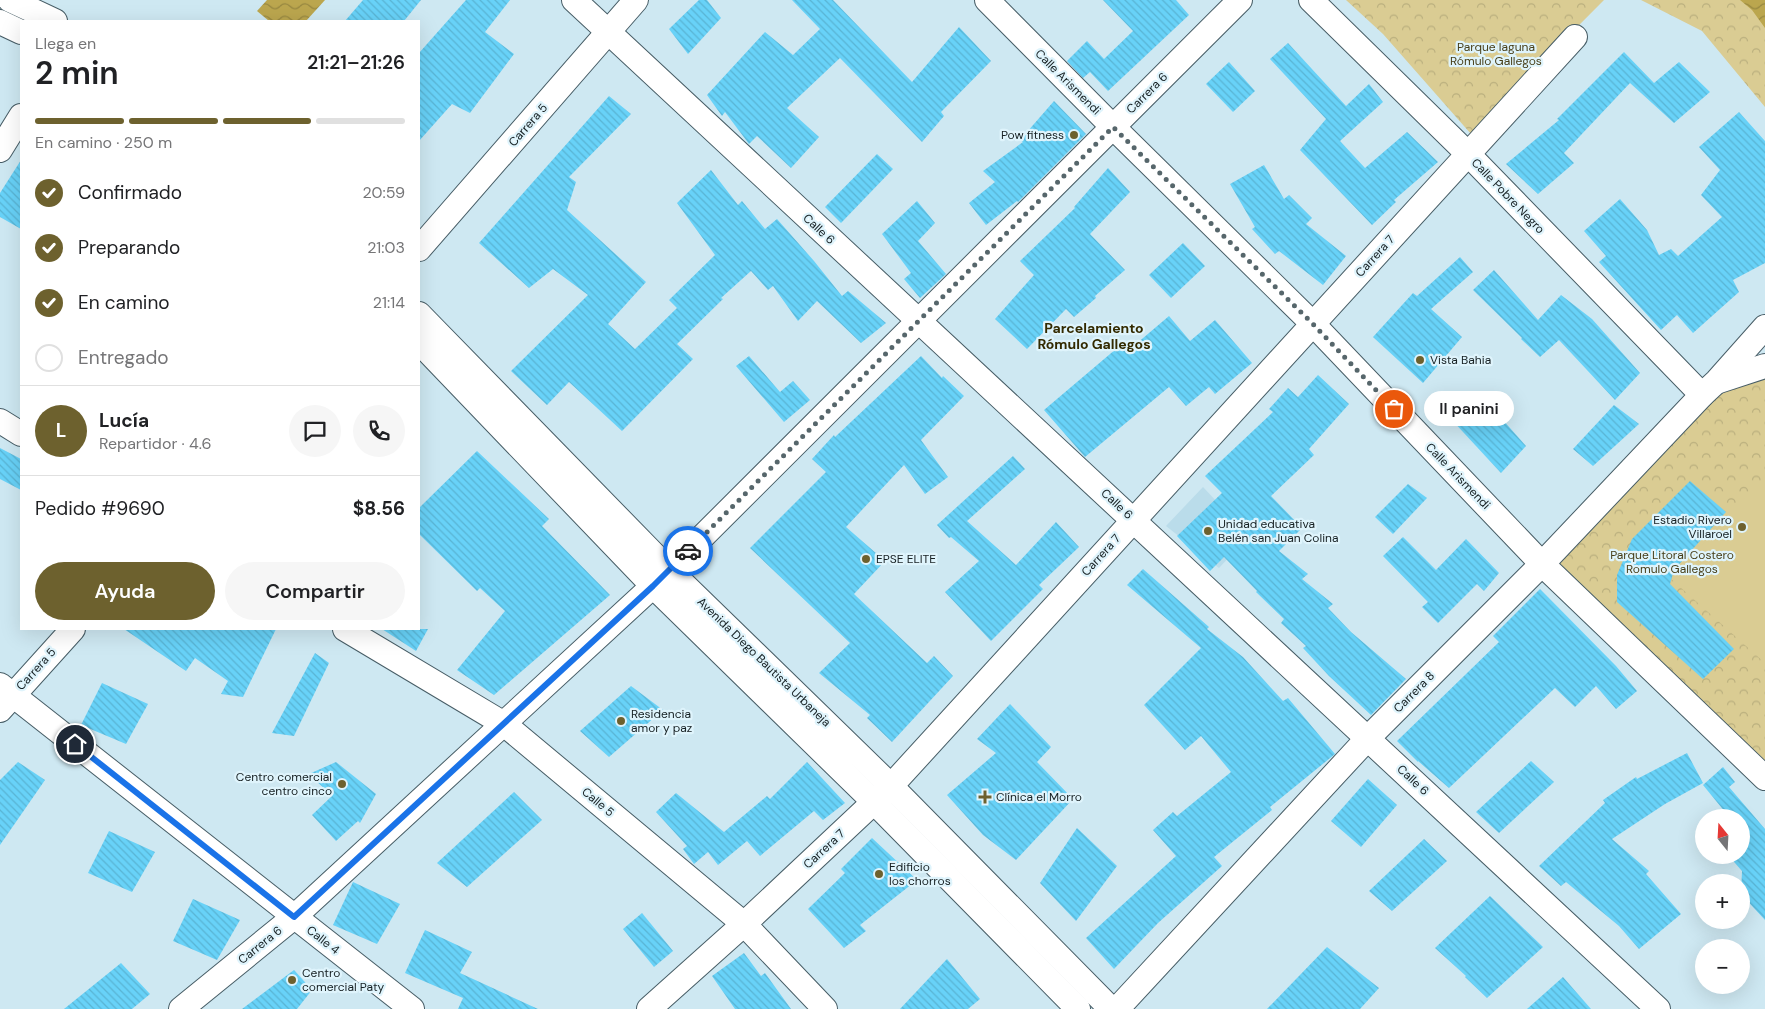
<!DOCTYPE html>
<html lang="es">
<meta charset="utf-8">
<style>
body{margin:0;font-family:"DM Sans",sans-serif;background:#f6f6f6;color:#202124;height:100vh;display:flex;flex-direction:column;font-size:19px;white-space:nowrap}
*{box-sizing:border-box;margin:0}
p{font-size:16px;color:#757577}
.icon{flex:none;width:28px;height:28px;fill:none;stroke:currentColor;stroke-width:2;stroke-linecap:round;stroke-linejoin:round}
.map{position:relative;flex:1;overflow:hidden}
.sheet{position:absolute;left:20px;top:20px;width:400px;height:610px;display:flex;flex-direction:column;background:#fff;border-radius:0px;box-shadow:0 5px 20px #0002}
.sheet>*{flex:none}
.needle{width:32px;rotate:342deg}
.controls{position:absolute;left:1695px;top:809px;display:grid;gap:10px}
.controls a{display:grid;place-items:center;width:55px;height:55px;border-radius:50%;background:#fff;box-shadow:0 5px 20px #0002;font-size:25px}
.pin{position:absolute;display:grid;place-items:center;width:42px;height:42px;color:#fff;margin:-21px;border:2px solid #fff;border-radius:50%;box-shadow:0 1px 5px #0007}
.courier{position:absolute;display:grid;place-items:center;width:50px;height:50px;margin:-25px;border:4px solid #1a73e8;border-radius:50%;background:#fff;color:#222;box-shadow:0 1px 6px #0007}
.bubble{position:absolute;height:35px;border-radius:18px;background:#fff;box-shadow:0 5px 20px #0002;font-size:16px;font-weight:600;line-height:35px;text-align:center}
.overview em{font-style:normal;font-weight:600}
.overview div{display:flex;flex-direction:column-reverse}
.overview{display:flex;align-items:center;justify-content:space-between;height:85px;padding:0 15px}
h1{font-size:32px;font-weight:600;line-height:38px}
.bar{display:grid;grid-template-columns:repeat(4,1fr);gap:8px 5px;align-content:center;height:60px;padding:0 15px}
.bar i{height:6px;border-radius:4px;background:#e0e0e0}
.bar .current{background:#6d612e}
.bar p{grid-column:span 4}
.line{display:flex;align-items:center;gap:12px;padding:0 15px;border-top:1px solid #e0e0e0}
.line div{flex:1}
.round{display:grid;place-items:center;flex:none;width:52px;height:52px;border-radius:26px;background:#f6f6f6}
ol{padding:0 15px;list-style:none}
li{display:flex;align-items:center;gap:15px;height:55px}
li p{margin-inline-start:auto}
li .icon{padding:5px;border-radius:50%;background:#6d612e;color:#fff;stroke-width:4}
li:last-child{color:#757577}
li i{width:28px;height:28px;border:2px solid #e0e0e0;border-radius:50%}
.cta{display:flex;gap:10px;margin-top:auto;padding:10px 15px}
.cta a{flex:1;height:58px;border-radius:30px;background:#6d612e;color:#fff;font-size:20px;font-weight:600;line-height:58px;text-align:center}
.cta a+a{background:#f6f6f6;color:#202124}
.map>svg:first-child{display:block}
.built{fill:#badcea}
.park{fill:url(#park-crowns)}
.garden{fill:#dacc93}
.water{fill:url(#water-waves)}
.building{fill:url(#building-back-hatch)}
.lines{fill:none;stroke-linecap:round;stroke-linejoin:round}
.minor-casing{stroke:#475d66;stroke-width:26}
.minor{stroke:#fff;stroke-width:24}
.done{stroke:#56666b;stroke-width:5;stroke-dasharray:0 9}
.route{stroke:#1a73e8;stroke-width:6}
.poi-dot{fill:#6d612e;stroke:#dff4fc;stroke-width:2}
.labels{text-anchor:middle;stroke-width:4.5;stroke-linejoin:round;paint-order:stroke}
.park-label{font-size:12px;fill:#473e18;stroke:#dff4fc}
.street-label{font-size:12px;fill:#162023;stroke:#dff4fc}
.poi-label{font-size:12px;fill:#162023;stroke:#dff4fc;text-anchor:start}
.neighbourhood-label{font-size:14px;font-weight:bold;fill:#332a00;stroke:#dff4fc}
</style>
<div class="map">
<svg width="1765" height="1009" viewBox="0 0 1765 1009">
<defs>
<pattern id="park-crowns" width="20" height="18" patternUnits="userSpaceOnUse" patternTransform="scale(1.25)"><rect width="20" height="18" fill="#dacc93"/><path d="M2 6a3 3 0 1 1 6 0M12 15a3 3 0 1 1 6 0" fill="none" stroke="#baaf7e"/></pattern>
<pattern id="water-waves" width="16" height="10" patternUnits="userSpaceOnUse" patternTransform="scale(1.25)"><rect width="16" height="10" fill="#bba64e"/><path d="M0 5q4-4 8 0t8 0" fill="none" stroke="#978740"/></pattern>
<pattern id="building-back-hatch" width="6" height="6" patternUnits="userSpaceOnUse" patternTransform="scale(1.25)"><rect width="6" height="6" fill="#68d2f8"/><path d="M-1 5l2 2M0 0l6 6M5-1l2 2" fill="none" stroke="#59b4d4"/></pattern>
</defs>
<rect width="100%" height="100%" fill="#cee8f2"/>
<polygon class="built" points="1203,487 1249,536 1219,568 1166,526"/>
<g class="park">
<polygon points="1346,0 1604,0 1471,134 1383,34"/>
<polygon points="1641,0 1765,0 1765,107 1702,31"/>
<polygon points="1765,366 1765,782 1542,564 1717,381"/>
</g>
<polygon class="garden" points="1765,476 1765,663 1671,579"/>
<g class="water">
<polygon points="267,0 325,0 306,21 269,21 257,11"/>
<polygon points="1740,0 1765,0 1765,28 1752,10"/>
</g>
<g class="building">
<polygon points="363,0 421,0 404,21 345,21"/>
<polygon points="466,0 510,0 485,32 514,54 470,113 452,104 419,141 419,53"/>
<polygon points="699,0 707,0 721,18 688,54 669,29"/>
<polygon points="792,0 833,0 912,82 959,27 991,61 941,112 944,116 922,142 840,58 787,108 819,137 791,168 757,136 749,144 725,112 722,116 707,95 765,32 793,55 820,29"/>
<polygon points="1103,0 1176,0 1189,15 1108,91 1090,72 1083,78 1067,61 1087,41 1104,59 1133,31"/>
<polygon points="1288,43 1346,106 1369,84 1383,102 1340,141 1365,168 1407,132 1438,162 1394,200 1396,202 1372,225 1300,150 1326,119 1270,59"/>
<polygon points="1624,52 1654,83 1679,62 1710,92 1674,123 1630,83 1564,153 1574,163 1538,194 1506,164 1559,120 1557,119"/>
<polygon points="1229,62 1255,91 1233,112 1206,84"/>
<polygon points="609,96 631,114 569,177 576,182 567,210 646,282 608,324 635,349 677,308 669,300 715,255 677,203 711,170 738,205 742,201 765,229 777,219 814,261 842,296 848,291 886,323 861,343 817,301 798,321 773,286 768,290 751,271 721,298 723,299 677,344 693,359 622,431 569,382 547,405 511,371 588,295 553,269 529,288 479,243"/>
<polygon points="1054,101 1086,134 1018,202 1017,201 986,225 969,203 995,182 983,171 1023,142 1020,140"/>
<polygon points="1739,112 1765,141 1765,263 1733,280 1739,292 1693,333 1677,315 1661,330 1599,262 1606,256 1584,231 1620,199 1647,230 1659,255 1671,249 1678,256 1722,217 1701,195 1720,170 1699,147"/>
<polygon points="877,154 893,169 841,223 825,207"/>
<polygon points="21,160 21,229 0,217 0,193"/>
<polygon points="1264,165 1284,199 1289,195 1312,218 1306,224 1346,256 1323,285 1279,251 1275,254 1252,229 1255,227 1230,184"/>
<polygon points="1108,168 1130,192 1090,234 1125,270 1095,296 1096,298 1074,317 1066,309 1027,349 995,319 1034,275 1020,261 1075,208 1074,207"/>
<polygon points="917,201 935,223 918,241 946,274 920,298 904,279 911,273 882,234"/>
<polygon points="1183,243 1205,266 1171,298 1149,275"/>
<polygon points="1460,257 1473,272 1431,309 1462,337 1423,383 1373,337 1413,293 1417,296"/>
<polygon points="1494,270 1538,320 1561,295 1592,319 1640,373 1615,400 1559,340 1540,357 1521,339 1522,338 1473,290"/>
<polygon points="1169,316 1190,341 1215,320 1252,363 1215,394 1209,387 1186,406 1169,387 1085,457 1044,410 1123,343 1129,350"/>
<polygon points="749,356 780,392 793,381 810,400 784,422 736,366"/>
<polygon points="921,356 942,378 943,376 964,396 921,440 948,477 925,494 904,465 846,527 885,561 854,594 927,663 934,656 953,676 892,742 867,718 870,715 819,673 850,643 750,548 826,472 812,459 834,435 835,437"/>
<polygon points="1318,375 1349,404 1309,449 1314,455 1271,496 1302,528 1279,551 1308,574 1302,579 1333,604 1328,608 1351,632 1406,679 1371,715 1329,676 1303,648 1306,646 1281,623 1284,619 1256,592 1257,591 1224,557 1210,571 1177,536 1222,493 1205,476 1273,412 1269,409 1288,388 1298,397"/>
<polygon points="1478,392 1526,446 1501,473 1451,419"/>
<polygon points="1614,405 1639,424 1593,466 1573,449"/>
<polygon points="0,448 21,459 21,490 0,479"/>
<polygon points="477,451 549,519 542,526 610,595 494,695 457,670 505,611 480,588 477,591 419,534 419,508"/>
<polygon points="1013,456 1025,469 967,521 1016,565 1056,522 1079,547 1039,585 1043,589 991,641 945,592 979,561 951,537 949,538 937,525"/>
<polygon points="1690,481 1726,512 1674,570 1670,584 1734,649 1703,679 1617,602 1617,575 1632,539"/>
<polygon points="1408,484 1427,498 1393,534 1375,517"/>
<polygon points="1403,537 1436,570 1466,539 1499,573 1484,591 1477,584 1438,623 1422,607 1428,602 1383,556"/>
<polygon points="1143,569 1209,627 1207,629 1243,657 1283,701 1288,698 1335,754 1270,807 1272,810 1214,857 1222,866 1158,923 1114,969 1086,938 1176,856 1153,830 1173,812 1177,816 1231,772 1201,736 1185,750 1144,705 1201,648 1127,585"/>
<polygon points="1540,589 1616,666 1637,691 1616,709 1596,686 1575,707 1555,688 1449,788 1418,761 1418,762 1397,741 1499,642 1493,636"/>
<polygon points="124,629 276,629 243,697 221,694 228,681 195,658 186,671"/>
<polygon points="382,629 428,629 416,651"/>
<polygon points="315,653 329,663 294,736 272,733"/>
<polygon points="102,683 148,704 126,744 81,725"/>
<polygon points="631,686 663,710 609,757 580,731"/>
<polygon points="1010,704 1051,747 1037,762 1073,799 1016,860 983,835 947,795 996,753 977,739"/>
<polygon points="1687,753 1703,783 1665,804 1612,839 1649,871 1646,874 1681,914 1639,949 1619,926 1566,882 1561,886 1539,866 1605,803 1603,800 1636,777 1637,779"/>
<polygon points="1531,761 1554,782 1499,833 1476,812"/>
<polygon points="18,762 45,780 0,845 0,780"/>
<polygon points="336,762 376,794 360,823 358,821 336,841 312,815 332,796 309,774"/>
<polygon points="807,762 845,803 823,820 814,811 760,856 747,841 718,865 708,852 694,864 683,849 687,846 656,812 676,793 724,832 767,796 770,799"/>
<polygon points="1723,767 1735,782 1729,787 1765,829 1765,920 1741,894 1742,871 1728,855 1741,855 1741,818 1730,818 1703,785"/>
<polygon points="1368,779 1397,805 1361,847 1331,821"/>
<polygon points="514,792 542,820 467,887 437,863"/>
<polygon points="1077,828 1117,866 1076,921 1040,883"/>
<polygon points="109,831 155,852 132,892 88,873"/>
<polygon points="872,838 917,880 860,925 866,931 844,948 808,909 845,873 841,869"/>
<polygon points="1424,839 1447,861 1392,911 1369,891"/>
<polygon points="353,882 400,904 377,944 333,925"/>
<polygon points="1490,896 1543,947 1487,998 1465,977 1466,976 1435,948"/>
<polygon points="193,899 240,920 217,960 173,941"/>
<polygon points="642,913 673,951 654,967 623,929"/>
<polygon points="425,930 472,952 460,973 538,1009 458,1009 463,998 405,973"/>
<polygon points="1327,947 1379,988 1360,1009 1267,1009"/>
<polygon points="744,953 761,976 765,973 791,1009 735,1009 712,976"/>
<polygon points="947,959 980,999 968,1009 900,1009"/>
<polygon points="121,963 150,994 132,1009 64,1009"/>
<polygon points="294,970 312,990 297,1009 242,1009"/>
<polygon points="1563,977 1591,1009 1527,1009"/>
</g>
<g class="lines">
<g class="minor-casing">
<g id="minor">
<polyline points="10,0 55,21"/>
<polyline points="574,0 1658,1009"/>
<polyline points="987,0 1113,127 1313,324 1542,564 1765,778"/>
<polyline points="1311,0 1468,154 1702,395"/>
<polyline points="0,22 21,32"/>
<polyline points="0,150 21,116"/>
<polyline points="419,249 636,0"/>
<polyline points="419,314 669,570 891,786 1111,1009"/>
<polyline points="419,342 653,586 874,802 1078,1009"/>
<polyline points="1719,381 1765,366"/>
<polyline points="0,421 21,434"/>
<polyline points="345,629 504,724 744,924 825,1009"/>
<polyline points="0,685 412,1009"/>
<polyline points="0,710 73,629"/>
<polyline points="181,1009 294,917 653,586 1240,0"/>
<polyline points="649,1009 744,924 891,786 1575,37"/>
<polyline points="1117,1009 1368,738 1542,564 1702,395 1717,381 1765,327"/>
</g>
</g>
<use href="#minor" class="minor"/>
</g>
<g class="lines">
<polyline class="done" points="688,551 1113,127 1313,324 1394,409"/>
<polyline class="route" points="75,744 294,917 653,586 688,551"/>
</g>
<g class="poi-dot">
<circle cx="1074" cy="135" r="5"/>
<circle cx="1420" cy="360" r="5"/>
<circle cx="1742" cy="527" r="5"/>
<circle cx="1208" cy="531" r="5"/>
<circle cx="866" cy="559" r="5"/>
<circle cx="621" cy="721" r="5"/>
<circle cx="342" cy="784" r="5"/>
<path d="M982.5 789.5h5v5h5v5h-5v5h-5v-5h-5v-5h5z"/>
<circle cx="879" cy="874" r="5"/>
<circle cx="292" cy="980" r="5"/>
</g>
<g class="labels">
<g class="park-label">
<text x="1496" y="51">Parque laguna<tspan x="1496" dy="14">Rómulo Gallegos</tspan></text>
<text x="1672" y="559">Parque Litoral Costero<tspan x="1672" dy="14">Romulo Gallegos</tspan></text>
</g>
<g class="street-label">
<text transform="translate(1068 82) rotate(45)" y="4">Calle Arismendi</text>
<text transform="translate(1147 93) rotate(-45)" y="4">Carrera 6</text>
<text transform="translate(528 125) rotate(-49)" y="4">Carrera 5</text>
<text transform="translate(1508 196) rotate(46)" y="4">Calle Pobre Negro</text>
<text transform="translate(819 229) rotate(43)" y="4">Calle 6</text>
<text transform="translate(1375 256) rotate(-48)" y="4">Carrera 7</text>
<text transform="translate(1458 476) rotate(46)" y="4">Calle Arismendi</text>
<text transform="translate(1117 504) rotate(43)" y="4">Calle 6</text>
<text transform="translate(1101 555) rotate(-48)" y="4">Carrera 7</text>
<text transform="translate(764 662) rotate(44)" y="4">Avenida Diego Bautista Urbaneja</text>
<text transform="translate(36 669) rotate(-48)" y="4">Carrera 5</text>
<text transform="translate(1414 692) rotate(-45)" y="4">Carrera 8</text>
<text transform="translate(1413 780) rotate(43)" y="4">Calle 6</text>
<text transform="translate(598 802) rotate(40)" y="4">Calle 5</text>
<text transform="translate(824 849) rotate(-43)" y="4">Carrera 7</text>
<text transform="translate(323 940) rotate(38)" y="4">Calle 4</text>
<text transform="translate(260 945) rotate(-39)" y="4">Carrera 6</text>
</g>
<g class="poi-label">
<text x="1064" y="139" text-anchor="end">Pow fitness</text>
<text x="1430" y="364">Vista Bahia</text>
<text x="1732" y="524" text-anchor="end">Estadio Rivero<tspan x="1732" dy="14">Villaroel</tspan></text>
<text x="1218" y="528">Unidad educativa<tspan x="1218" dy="14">Belén san Juan Colina</tspan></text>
<text x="876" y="563">EPSE ELITE</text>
<text x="631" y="718">Residencia<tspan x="631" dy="14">amor y paz</tspan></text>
<text x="332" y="781" text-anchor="end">Centro comercial<tspan x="332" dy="14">centro cinco</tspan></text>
<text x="996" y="801">Clínica el Morro</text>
<text x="889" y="871">Edificio<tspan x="889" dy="14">los chorros</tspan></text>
<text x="302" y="977">Centro<tspan x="302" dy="14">comercial Paty</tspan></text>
</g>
<g class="neighbourhood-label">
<text x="1094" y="333">Parcelamiento<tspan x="1094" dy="16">Rómulo Gallegos</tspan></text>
</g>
</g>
</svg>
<div class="controls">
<a><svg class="needle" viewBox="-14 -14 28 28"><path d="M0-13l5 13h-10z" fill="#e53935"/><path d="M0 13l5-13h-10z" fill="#757577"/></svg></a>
<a>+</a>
<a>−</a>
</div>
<div class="pin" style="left:1394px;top:409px;background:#ea580c"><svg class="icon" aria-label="bag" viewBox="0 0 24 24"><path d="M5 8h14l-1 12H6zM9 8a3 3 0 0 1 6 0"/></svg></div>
<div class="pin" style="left:75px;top:744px;background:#1f2937"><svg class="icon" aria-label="home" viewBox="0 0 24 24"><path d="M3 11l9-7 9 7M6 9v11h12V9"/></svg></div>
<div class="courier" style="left:688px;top:551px"><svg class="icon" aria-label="car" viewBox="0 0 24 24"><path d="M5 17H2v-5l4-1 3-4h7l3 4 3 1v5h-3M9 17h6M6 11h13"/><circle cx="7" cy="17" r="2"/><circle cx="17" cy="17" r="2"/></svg></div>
<div class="bubble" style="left:1424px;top:391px;width:90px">Il panini</div>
<section class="sheet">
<div class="overview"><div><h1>2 min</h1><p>Llega en</p></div><em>21:21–21:26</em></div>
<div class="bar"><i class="current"></i><i class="current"></i><i class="current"></i><i></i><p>En camino · 250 m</p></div>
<ol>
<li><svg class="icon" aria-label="check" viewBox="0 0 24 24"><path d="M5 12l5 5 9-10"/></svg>Confirmado<p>20:59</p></li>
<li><svg class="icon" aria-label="check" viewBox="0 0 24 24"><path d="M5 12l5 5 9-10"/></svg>Preparando<p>21:03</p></li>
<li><svg class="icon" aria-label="check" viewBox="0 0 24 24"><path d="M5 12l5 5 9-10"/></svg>En camino<p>21:14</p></li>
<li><i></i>Entregado</li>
</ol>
<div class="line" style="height:90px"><b class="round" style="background:#6d612e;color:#fff">L</b><div><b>Lucía</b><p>Repartidor · 4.6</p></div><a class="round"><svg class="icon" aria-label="chat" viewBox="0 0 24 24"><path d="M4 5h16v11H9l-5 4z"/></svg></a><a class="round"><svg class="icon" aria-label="phone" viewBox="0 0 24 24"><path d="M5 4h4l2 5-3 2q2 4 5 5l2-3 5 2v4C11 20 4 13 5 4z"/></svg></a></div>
<div class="line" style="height:65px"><div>Pedido #9690</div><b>$8.56</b></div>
<div class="cta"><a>Ayuda</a><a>Compartir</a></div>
</section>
</div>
